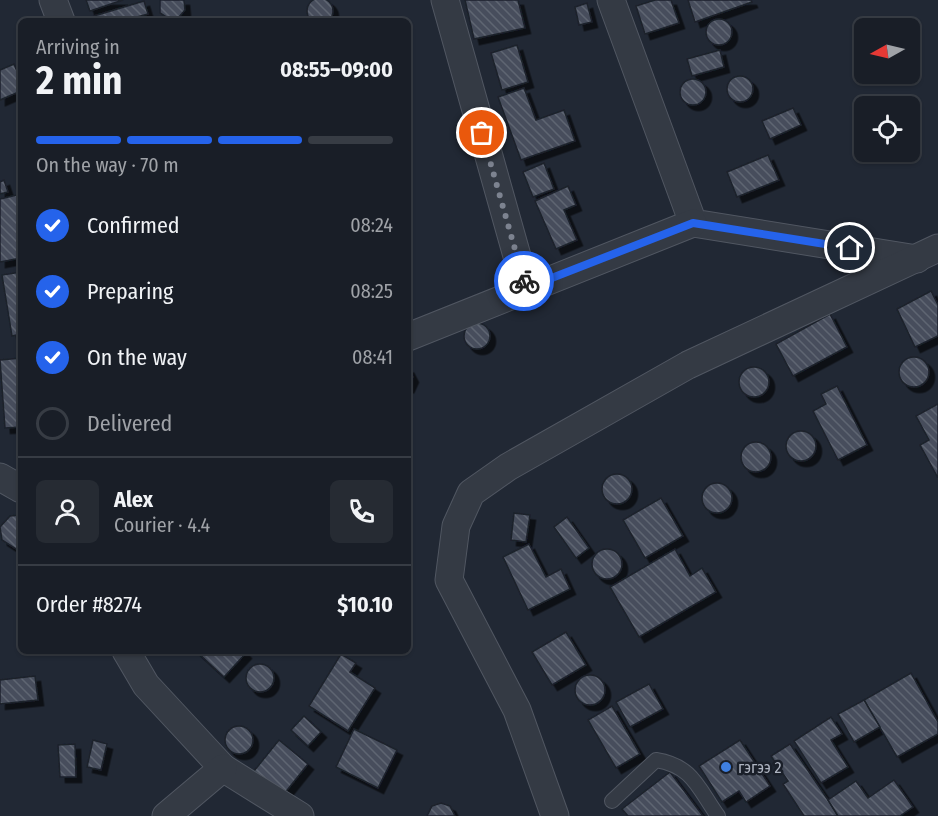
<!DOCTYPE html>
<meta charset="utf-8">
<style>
body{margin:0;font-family:"Fira Sans Condensed",sans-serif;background:#262b33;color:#f1f3f6;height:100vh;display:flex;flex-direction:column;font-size:22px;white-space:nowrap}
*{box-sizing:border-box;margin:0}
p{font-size:20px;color:#9fa2a7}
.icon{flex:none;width:33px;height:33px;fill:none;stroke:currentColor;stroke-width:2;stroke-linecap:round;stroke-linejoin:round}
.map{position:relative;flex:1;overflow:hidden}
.side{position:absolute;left:18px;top:18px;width:393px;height:636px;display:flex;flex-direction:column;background:#191e27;border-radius:9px;box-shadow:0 2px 4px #0004,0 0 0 2px #373c44}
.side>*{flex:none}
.needle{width:39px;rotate:262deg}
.fabs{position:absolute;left:854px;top:18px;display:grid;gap:12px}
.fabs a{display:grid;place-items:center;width:66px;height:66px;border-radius:9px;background:#191e27;box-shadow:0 2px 4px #0004,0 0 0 2px #373c44;font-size:30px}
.pin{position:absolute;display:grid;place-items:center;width:51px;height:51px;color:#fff;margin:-26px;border:3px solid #fff;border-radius:50%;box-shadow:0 2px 6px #0007}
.courier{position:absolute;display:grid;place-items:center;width:60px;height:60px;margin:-30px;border:4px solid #2563eb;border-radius:50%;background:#fff;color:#222;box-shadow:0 2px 8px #0007}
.overview em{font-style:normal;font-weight:700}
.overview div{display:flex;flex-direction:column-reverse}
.overview{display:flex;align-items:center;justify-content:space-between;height:102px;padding:0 18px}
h1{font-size:39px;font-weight:700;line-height:45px}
.bar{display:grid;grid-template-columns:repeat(4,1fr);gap:9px 6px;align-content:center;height:72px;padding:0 18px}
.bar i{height:8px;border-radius:4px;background:#373c44}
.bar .on{background:#2563eb}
.bar p{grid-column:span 4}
.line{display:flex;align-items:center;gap:15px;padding:0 18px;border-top:2px solid #373c44}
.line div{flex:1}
.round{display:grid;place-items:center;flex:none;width:63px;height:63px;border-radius:9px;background:#262b33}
ol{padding:0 18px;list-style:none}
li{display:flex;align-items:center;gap:18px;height:66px}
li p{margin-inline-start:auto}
li .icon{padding:6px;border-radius:50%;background:#2563eb;color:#fff;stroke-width:4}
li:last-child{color:#9fa2a7}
li i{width:33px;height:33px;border:3px solid #373c44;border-radius:50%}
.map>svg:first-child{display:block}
.building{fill:url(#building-back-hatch);stroke:#1c212b;stroke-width:1.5;filter:url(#shadow)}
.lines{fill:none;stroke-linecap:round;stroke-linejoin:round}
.service-casing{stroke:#515762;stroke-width:16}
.minor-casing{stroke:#515762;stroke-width:29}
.service{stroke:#343a44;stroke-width:14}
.minor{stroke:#343a44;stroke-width:27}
.done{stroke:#7d8390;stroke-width:6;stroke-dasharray:0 10.8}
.route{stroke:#2563eb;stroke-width:8}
.shop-dot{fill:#3f7fe0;stroke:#1a1f29;stroke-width:2}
.labels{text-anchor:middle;stroke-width:5;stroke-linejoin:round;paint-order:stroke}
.poi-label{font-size:16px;fill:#aeb4c1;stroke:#1a1f29;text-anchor:start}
</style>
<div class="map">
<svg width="938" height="816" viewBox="0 0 938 816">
<defs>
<pattern id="building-back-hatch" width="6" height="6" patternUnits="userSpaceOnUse" patternTransform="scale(1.5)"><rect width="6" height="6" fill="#464e5c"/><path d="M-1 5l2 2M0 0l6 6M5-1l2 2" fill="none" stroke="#5e6572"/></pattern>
<filter id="shadow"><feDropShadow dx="5.5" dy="5.5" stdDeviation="0" flood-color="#0009"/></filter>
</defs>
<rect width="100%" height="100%" fill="#212834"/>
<g class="building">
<circle cx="320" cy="11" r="13"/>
<polygon points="86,0 123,0 90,11"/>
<polygon points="184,0 185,10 179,17 171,20 160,13 160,0"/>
<polygon points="465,0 518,0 525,28 474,39"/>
<polygon points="655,0 671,0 679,23 645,34 636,6"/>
<polygon points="688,0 751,0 752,2 695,22"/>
<polygon points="144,1 148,14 137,17 139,21 96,21 94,16"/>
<polygon points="587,3 592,22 579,25 575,7"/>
<circle cx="719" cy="32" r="13"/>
<polygon points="517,45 528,82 502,90 491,53"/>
<polygon points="720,50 724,67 692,76 687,59"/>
<polygon points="14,64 21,81 21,91 0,100 0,70"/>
<circle cx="740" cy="89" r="13"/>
<circle cx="693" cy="92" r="13"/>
<polygon points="524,88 536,120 564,110 575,141 521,160 498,97"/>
<polygon points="793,108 801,125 770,139 762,121"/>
<polygon points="768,155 779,180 737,197 727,172"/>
<polygon points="544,163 554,189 533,197 523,172"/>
<polygon points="4,180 8,192 0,194 0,182"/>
<polygon points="568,186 576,205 564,210 577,240 556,249 535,201"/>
<polygon points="21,194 21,258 0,262 0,199"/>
<polygon points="21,272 21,334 12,336 2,275"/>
<polygon points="931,291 938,305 938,336 915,347 897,309"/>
<polygon points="830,314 847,347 793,376 776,344"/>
<circle cx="477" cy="336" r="13"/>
<circle cx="914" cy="372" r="15"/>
<polygon points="21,358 21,427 5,428 0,360"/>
<polygon points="408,367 413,377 408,388"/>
<circle cx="754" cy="382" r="15"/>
<polygon points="837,386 867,445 838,460 813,411 826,404 821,394"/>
<polygon points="938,404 938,478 920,445 929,440 916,416"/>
<circle cx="801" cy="446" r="15"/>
<circle cx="756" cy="457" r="15"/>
<circle cx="617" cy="489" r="15"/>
<circle cx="717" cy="498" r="15"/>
<polygon points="661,498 683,536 645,558 623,520"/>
<polygon points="514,513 530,515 526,542 511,540"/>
<polygon points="21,515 21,548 16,549 2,540 0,527 10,516"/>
<polygon points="567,517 589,548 576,558 554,527"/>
<polygon points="529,544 546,577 561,569 570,589 528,610 503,557"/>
<polygon points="675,549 690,576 702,568 716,592 639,637 610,587"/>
<circle cx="607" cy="564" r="15"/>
<polygon points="566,632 586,665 552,685 532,652"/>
<polygon points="196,651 244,651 246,653 224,677"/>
<polygon points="341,654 356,663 350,672 375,688 348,731 309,706"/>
<circle cx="260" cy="678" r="14"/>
<polygon points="911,673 938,722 938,734 897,757 864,700"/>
<circle cx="590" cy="690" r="15"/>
<polygon points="35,676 38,700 0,704 0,680"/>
<polygon points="649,684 663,709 630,727 616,702"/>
<polygon points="864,700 880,727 854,742 838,714"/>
<polygon points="612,706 640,754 616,768 588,720"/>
<polygon points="304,716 321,732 308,746 291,730"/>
<polygon points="831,717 842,734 831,740 848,767 821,783 794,741"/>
<circle cx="239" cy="740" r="14"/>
<polygon points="354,729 397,750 378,788 336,767"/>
<polygon points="93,740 107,744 101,770 87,767"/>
<polygon points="279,740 308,764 284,794 254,771"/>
<polygon points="740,740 770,786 746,802 739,791 722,802 699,766"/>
<polygon points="75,744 76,777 60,777 58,745"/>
<polygon points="790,744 828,800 838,816 804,816 783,784 788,781 771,756"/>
<polygon points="670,772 703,816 628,816 622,809"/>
<polygon points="894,780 913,807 900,816 838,816 828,800 856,781 868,798"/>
<polygon points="441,803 450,806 455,816 427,816 432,806"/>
</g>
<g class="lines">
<g class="service-casing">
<path id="service" d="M612 801 656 760C693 766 698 788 718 816"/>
</g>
<g class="minor-casing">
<g id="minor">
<polyline points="53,0 61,21"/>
<polyline points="445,0 526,288"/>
<polyline points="611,0 693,223 917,259"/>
<polyline points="408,337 693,223"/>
<polyline points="0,477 21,489"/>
<polyline points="126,651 146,685 223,768 300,816"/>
<polyline points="166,816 223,768"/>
<polyline points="555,816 517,710 449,580 456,526 471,493 508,467 688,365 938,248"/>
</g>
</g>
<use href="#service" class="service"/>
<use href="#minor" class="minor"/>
</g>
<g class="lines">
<polyline class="done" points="482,133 524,281"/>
<polyline class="route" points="524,281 526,288 693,223 850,248"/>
</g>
<circle class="shop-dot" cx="726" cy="767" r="6"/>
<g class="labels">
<g class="poi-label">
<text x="738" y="773">гэгээ 2</text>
</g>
</g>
</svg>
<div class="fabs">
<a><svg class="needle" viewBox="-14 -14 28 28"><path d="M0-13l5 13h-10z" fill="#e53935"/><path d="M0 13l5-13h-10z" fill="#9fa2a7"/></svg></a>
<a><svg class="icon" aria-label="locate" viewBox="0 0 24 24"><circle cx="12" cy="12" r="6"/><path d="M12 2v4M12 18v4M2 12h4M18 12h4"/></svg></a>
</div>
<div class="pin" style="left:482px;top:133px;background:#ea580c"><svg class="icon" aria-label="bag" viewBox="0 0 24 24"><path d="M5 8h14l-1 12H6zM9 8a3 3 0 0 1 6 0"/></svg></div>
<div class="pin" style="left:850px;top:248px;background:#1f2937"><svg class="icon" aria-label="home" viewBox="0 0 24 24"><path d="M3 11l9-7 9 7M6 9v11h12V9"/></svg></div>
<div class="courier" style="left:524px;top:281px"><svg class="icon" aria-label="bike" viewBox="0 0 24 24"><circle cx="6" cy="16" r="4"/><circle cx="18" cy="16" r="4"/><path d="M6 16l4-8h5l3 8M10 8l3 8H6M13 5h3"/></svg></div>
<section class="side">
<div class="overview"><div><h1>2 min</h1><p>Arriving in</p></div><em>08:55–09:00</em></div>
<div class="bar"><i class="on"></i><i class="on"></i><i class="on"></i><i></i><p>On the way · 70 m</p></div>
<ol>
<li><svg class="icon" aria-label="check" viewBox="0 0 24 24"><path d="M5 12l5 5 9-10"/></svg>Confirmed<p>08:24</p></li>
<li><svg class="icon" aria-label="check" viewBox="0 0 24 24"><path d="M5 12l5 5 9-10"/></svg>Preparing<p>08:25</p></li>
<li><svg class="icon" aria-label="check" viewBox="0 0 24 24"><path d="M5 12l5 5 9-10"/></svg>On the way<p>08:41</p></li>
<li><i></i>Delivered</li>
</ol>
<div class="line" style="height:108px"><a class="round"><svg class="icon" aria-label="person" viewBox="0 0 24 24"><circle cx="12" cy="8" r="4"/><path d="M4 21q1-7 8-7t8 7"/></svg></a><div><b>Alex</b><p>Courier · 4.4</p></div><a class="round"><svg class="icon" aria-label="phone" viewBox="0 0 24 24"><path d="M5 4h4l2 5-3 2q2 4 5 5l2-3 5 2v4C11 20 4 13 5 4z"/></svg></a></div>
<div class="line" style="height:78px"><div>Order #8274</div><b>$10.10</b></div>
</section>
</div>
